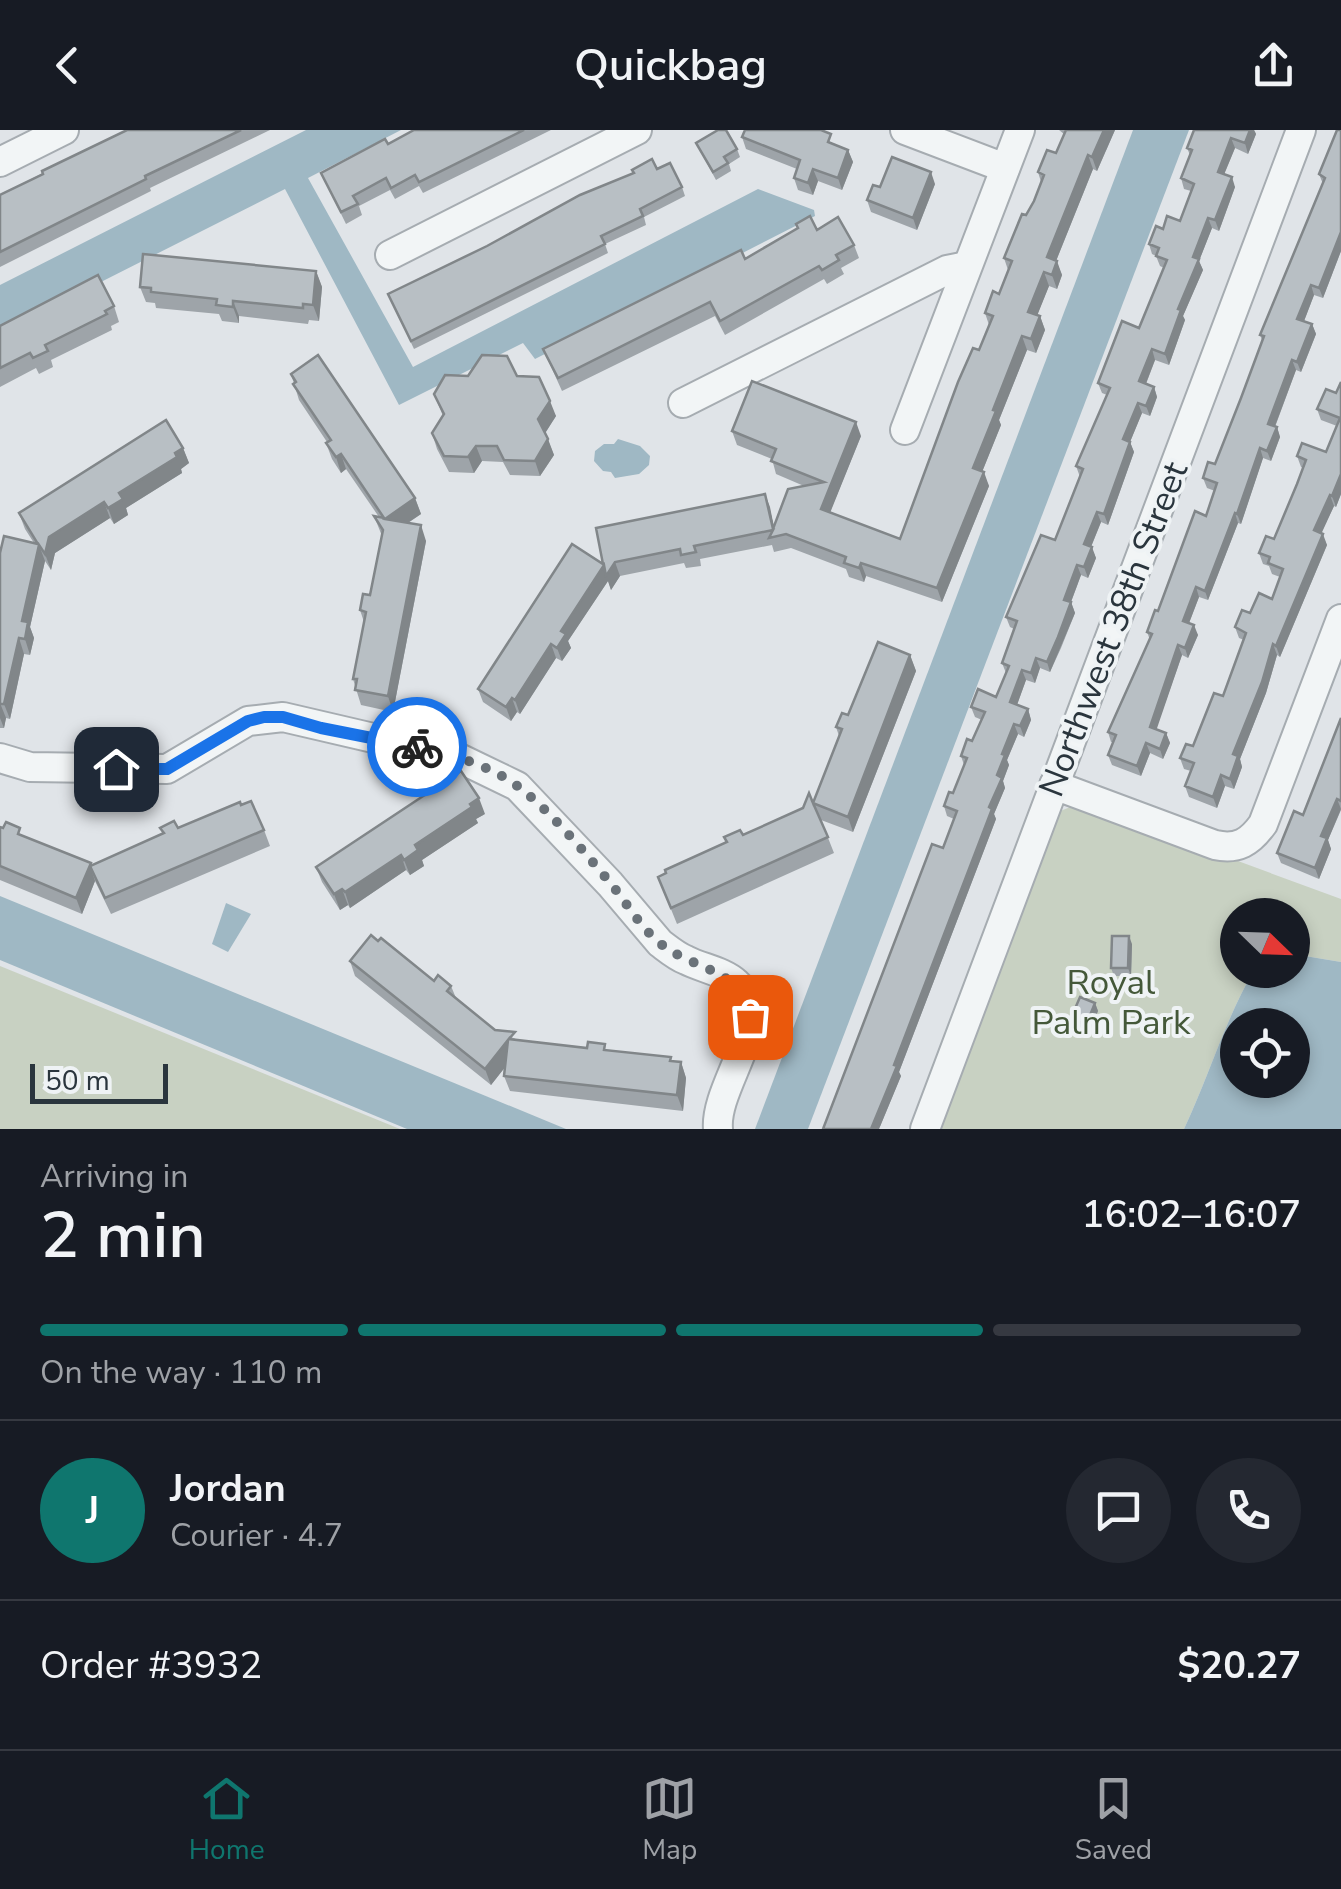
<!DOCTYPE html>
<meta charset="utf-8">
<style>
body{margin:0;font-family:"Nunito Sans",sans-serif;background:#242831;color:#f1f3f6;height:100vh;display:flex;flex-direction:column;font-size:38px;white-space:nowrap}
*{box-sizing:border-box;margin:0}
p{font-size:32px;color:#9ea1a6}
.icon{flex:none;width:55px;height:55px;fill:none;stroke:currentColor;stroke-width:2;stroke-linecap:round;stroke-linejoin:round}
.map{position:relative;height:999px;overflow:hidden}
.sheet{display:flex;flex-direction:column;background:#171b24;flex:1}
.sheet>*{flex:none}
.needle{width:65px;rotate:113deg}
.buttons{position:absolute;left:1220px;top:768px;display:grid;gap:20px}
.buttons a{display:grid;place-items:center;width:90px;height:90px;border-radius:50%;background:#171b24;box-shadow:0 5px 15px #0003;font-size:50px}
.scale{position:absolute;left:30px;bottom:25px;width:138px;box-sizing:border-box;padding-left:10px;border:5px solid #2a353d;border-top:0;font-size:28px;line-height:35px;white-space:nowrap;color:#2a353d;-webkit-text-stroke:8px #eff3f5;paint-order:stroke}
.pin{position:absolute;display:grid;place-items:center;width:85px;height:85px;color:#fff;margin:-42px;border-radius:20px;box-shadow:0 5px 15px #0006}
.courier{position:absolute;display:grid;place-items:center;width:100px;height:100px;margin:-50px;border:8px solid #1a73e8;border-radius:50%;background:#fff;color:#222;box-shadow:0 2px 12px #0007}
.head em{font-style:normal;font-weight:600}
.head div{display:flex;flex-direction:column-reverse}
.head{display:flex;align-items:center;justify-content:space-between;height:170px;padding:0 40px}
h1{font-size:65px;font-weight:600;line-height:75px}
.bar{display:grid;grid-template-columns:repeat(4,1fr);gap:15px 10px;align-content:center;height:120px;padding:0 40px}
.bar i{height:12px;border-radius:8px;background:#363941}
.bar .selected{background:#0f766e}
.bar p{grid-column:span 4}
.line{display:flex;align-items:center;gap:25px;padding:0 40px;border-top:2px solid #363941}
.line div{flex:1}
.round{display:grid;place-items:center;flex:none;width:105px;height:105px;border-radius:52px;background:#242831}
header{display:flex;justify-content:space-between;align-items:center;height:130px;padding:0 40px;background:#171b24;font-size:45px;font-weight:600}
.tab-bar{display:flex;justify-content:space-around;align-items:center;height:140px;border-top:2px solid #363941;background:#171b24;font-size:28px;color:#9ea1a6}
.tab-bar a{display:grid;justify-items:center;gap:5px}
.tab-bar .selected{color:#0f766e}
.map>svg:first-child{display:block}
.green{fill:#c8d1c2}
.water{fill:#9fb8c4;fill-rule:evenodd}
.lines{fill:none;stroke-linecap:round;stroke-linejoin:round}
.minor-casing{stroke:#a6acb1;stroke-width:32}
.minor{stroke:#f2f5f6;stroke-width:28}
.wall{fill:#9ea4a9}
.shaded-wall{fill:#818689}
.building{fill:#b8bfc4;stroke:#818689;stroke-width:2.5}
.done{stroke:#6a7279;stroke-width:10;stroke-dasharray:0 18}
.route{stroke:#1a73e8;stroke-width:12}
.labels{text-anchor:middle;stroke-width:8;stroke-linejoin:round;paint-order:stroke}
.street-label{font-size:35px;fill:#2a353d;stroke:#eff3f5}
.park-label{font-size:35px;fill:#445839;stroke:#eff3f5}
</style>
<header><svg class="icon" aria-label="back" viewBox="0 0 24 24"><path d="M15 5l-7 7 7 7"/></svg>Quickbag<svg class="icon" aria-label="share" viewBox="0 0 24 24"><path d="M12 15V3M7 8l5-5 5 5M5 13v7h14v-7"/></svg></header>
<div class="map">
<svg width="1341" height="999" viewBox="0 0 1341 999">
<rect width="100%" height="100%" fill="#e0e4e8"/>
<g class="green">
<path d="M1080 673 1341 769V832L1293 824 1292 785H1238V840H1254C1225 890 1209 946 1184 999H941L1058 682Z"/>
<polygon points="0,836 400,999 0,999"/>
</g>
<g class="water">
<polygon points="306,0 401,0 308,48 413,237 758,59 814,80 815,86 535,229 523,213 399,275 285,59 0,203 0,155"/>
<polygon points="1133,0 1189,0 808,999 755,999"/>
<polygon points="618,309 640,316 650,326 649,335 639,344 615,348 611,342 603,341 594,331 595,321 604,314 614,314"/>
<polygon points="0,766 566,999 407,999 0,830"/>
<polygon points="226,773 251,784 228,822 212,814"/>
<path d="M1293 824 1341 832V999H1184C1209 946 1225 890 1254 840H1292ZM1238 895H1292V950H1238Z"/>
</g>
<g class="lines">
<g class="minor-casing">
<g id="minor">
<polyline points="905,0 1005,38"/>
<polyline points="0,32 64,0"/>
<polyline points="390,125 637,0"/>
<polyline points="683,273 947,140 967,136"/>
<polyline points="905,300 1020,0"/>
<path d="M0 628 30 637 167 639 248 591 283 587 459 628 517 656 610 754 660 813C668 819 676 826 686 830 701 838 723 841 736 853 777 889 714 955 718 999"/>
<path d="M1054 655 1215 715C1238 720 1250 712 1263 694L1341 489"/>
<polyline points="925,999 1301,0"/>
</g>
</g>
<use href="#minor" class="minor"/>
</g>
<g class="wall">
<polygon points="127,0 270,0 150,58 151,61 0,137 0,65"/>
<polygon points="414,0 551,0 423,63 419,56 395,69 390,60 359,76 362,85 346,94 321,43 388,14"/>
<polygon points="1059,0 1115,0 1097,41 1093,39 1056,131 1062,145 1057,159 1049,156 1037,185 1040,186 1045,200 1036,223 1027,220 999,290 1001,295 982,342 989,356 942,472 866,446 864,452 849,447 846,439 791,418 774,422 772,415 700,429 701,436 686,438 684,433 620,446 611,460 608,451 568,511 571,518 562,531 556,528 520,584 517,582 511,591 483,572 478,559 603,434 765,364 774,396 804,356 776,344 772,329 737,315 732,301 861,306 830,382 900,409 989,195 985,183 999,164 1008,140 1004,128 1034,71 1041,52 1038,42 1056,23 1064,4"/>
<polygon points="1194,0 1254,0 1256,4 1248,24 1235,18 1224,44 1235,57 1219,101 1212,98 1199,131 1203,140 1183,186 1185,190 1169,235 1155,230 1146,254 1154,257 1157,267 1150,286 1142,283 1130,312 1134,322 1108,395 1101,392 1091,417 1096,428 1088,448 1081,445 1071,472 1075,483 1061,518 1050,542 1040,538 1035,553 1026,550 1017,575 1028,579 1031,590 1024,607 1018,604 1007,630 1009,635 1003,651 1005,658 994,684 996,689 899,942 901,946 879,999 943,718 954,689 947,686 944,676 953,663 964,635 961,626 972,611 982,590 975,587 971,577 996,567 1006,543 1002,533 1014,499 1010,497 1006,487 1055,410 1080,347 1076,336 1107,265 1102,263 1098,253 1139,198 1164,138 1160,136 1156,126 1152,124 1149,114 1163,99 1180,91 1191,61 1184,59 1181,48 1190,25 1187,18"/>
<polygon points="1341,0 1341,121 1323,168 1314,165 1304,191 1312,194 1316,204 1301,242 1296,240 1275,297 1277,297 1280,307 1271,331 1263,328 1241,394 1238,393 1208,470 1199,467 1189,493 1198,505 1188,528 1182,525 1156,599 1166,603 1170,613 1163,629 1150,623 1141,646 1112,635 1108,625 1113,612 1111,612 1108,602 1150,510 1147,502 1206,386 1215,361 1207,358 1203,348 1215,334 1241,268 1262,210 1260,205 1323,54 1319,44"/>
<polygon points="742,7 835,15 848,20 853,32 842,60 818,51 813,65 798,60 794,48 797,39 746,19"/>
<polygon points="696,13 737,19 740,27 729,34 731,41 716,50"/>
<polygon points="657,39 682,57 685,66 644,87 646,95 605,114 608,123 414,219 388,164"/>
<polygon points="935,54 917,100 871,82 867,70 880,57"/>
<polygon points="817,100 854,115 859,128 841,138 844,144 827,154 824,149 725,205 715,186 562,261 543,219 745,129"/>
<polygon points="316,141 322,157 319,191 309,190 308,194 239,186 239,193 222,191 219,184 156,178 155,173 146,172 140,157"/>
<polygon points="114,176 119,192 111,196 112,200 51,230 53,237 39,244 36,238 0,257 0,196"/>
<polygon points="291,244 415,368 421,384 408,393 426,411 393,582 361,575 353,549 364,492 360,480 370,465 382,406 374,386 379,387 346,339 341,343 332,329 326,313 327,312 299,270"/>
<polygon points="517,246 556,286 545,303 554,325 540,346 510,345 503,332 482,331 474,343 449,342 437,319 432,303 443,286 434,264"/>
<polygon points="1341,252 1341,364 1336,377 1334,376 1321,403 1327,415 1280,527 1277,525 1266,563 1240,629 1242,637 1234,659 1225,656 1217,678 1189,667 1185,656 1191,641 1184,639 1180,628 1193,616 1223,566 1244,510 1239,508 1235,497 1250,483 1272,469 1280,447 1272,444 1269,436 1263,434 1259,423 1274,409 1303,338 1301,337 1297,326 1326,322 1337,296 1321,290 1317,279 1336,263"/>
<polygon points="183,318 189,333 181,339 182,343 126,378 128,385 114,394 110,388 55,423 51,440 45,431 30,497 34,508 30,525 24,524 10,589 6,588 4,598 0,598 0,423 34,413 25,399 19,383"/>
<polygon points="910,525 916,541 853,702 821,690 834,723 677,794 658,747 743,705 813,673 839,606 836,597"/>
<polygon points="1341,588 1341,680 1328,710 1331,719 1319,749 1281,733 1277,723 1303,685"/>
<polygon points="241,675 264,700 270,716 111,784 95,751 82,784 0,750 0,697 91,735 163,704 160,698 178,698"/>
<polygon points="485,684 476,689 478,693 422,730 424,736 410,745 406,740 350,778 348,775 340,780 322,752 316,737"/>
<polygon points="1132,814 1131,846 1114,846 1111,838"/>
<polygon points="350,831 451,856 456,868 495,900 518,910 607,920 681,932 686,948 683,981 510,961 504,946 505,937 491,955 355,846"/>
<polygon points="1095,873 1098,881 1089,903 1074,897 1071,888"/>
</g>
<g class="shaded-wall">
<polygon points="1104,0 1115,0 1097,41 1092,27"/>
<polygon points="1250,0 1254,0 1256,4 1248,24 1245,13"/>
<polygon points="1231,8 1235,18 1221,52 1218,42"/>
<polygon points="848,20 853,32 842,60 838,48"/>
<polygon points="1088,25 1093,39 1052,141 1047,127"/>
<polygon points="813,39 818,51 813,65 808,53"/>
<polygon points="931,42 935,54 917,100 913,88"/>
<polygon points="1232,47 1235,57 1219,101 1215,90"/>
<polygon points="1208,88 1212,98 1199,131 1203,140 1183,186 1185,190 1169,235 1165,224 1193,127"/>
<polygon points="1341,102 1341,121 1323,168 1319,158"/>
<polygon points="1057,131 1062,145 1057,159 1052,145"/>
<polygon points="316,141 322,157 319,191 313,175"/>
<polygon points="1044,142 1049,156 1033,196 1028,182"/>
<polygon points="1311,155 1314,165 1301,199 1297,189"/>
<polygon points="233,171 239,186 239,193 233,177"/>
<polygon points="1040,186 1045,200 1036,223 1031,209"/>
<polygon points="1312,194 1316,204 1301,242 1297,232"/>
<polygon points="1022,206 1027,220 999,290 1001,295 978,352 973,338 993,280"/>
<polygon points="1152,219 1155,230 1143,261 1139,251"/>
<polygon points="1292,230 1296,240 1272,304 1268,294"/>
<polygon points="1154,257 1157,267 1150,286 1146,276"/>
<polygon points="550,271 556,286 544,305 538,289"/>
<polygon points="1138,273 1142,283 1130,312 1134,322 1108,395 1104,384 1123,309"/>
<polygon points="856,292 861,306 826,393 821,379"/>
<polygon points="1277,297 1280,307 1271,331 1267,321"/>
<polygon points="548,309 554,325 540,346 535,331"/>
<polygon points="476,316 482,331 474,343 468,327"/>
<polygon points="183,318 189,333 181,339 182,343 126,378 128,385 114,394 108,378 119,363"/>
<polygon points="1260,318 1263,328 1241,394 1237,384"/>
<polygon points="341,324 346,339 341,343 336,327"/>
<polygon points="984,342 989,356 942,472 937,458"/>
<polygon points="1341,344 1341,364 1336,377 1332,366"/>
<polygon points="765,364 770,377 776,407 773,399"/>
<polygon points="1330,365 1334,376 1318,411 1314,400"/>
<polygon points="415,368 421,384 391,404 385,389"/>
<polygon points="104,372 110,388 55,423 51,440 45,424 49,407"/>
<polygon points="1097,382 1101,392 1088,424 1084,414"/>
<polygon points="1235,383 1238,393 1208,470 1205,461"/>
<polygon points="421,395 426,411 393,582 388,566"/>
<polygon points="1323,404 1327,415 1280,527 1276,516"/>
<polygon points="39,415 45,431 30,497 34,508 30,525 25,509 22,491"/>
<polygon points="1092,417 1096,428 1088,448 1084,437"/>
<polygon points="615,432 620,446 611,460 608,451 568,511 571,518 562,531 557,518 561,501 604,435"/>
<polygon points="861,433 866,446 864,452 859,438"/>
<polygon points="1077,435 1081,445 1068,480 1064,470"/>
<polygon points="1196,457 1199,467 1186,501 1183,491"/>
<polygon points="1071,472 1075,483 1050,542 1047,532"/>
<polygon points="1194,495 1198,505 1188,528 1185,518"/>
<polygon points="19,508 24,524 10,589 4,574"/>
<polygon points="551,514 556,528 520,584 515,570"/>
<polygon points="1273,514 1277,525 1266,563 1240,629 1242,637 1234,659 1230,649 1233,624"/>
<polygon points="1178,515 1182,525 1154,607 1150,597"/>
<polygon points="910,525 916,541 853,702 848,687"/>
<polygon points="1036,528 1040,538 1035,553 1031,543"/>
<polygon points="1022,540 1026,550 1014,583 1010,572"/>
<polygon points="512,568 517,582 511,591 506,577"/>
<polygon points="0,573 6,588 4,598 0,588"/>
<polygon points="1028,579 1031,590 1024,607 1020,596"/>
<polygon points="1014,594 1018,604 1007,630 1009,635 1003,651 1005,658 994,684 996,689 899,942 901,946 879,999 871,999 989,677 1002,624"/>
<polygon points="1166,603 1170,613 1163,629 1160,619"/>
<polygon points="1146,613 1150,623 1141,646 1137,636"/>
<polygon points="1221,645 1225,656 1217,678 1213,667"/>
<polygon points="479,668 485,684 476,689 478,693 422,730 424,736 410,745 404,730 415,715"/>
<polygon points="1337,669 1341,679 1328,710 1331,719 1319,749 1315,738 1321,706"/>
<polygon points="401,725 406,740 350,778 345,762"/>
<polygon points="91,733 96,749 90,736 95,751 82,784 76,768"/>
<polygon points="342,759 348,775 340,780 334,764"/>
<polygon points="1129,806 1132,814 1131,846 1128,838"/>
<polygon points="1095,873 1098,881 1089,903 1086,895"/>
<polygon points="508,910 514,926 491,955 485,939"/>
<polygon points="681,932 686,948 683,981 677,965"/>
</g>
<g class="building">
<polygon points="127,0 241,0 145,46 146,49 0,122 0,65 43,44 42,41"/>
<polygon points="414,0 524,0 419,52 415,45 391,58 386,48 353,66 358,74 341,82 321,43 385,9 388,14"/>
<polygon points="718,0 726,0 737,19 724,27 728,33 713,42 696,13"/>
<polygon points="745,0 821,0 831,4 828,12 848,20 838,48 813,39 808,53 794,48 800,30 742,7"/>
<polygon points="1066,0 1104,0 1092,27 1088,25 1047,127 1057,131 1052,145 1044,142 1028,182 1040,186 1031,209 1022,206 993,280 996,281 973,338 984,342 937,458 861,433 859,438 844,433 846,427 786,404 769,408 773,400 694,416 696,422 681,425 680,419 615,432 606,446 604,435 561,501 566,504 557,518 551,514 515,570 512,568 506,577 478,559 572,414 603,434 596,398 765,364 773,399 788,359 824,352 771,331 776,319 732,301 752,251 856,292 821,379 900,409 958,252 973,218 979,220 993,186 985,183 993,161 999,164 1012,131 1004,128 1022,84 1026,85 1034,71 1044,45 1038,42 1047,20 1056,23"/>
<polygon points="1194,0 1250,0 1245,13 1231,8 1218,42 1232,47 1215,90 1208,88 1193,127 1199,129 1178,179 1181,180 1165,224 1152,219 1139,251 1154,257 1146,276 1138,273 1123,309 1130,312 1104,384 1097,382 1084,414 1092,417 1084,437 1077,435 1064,470 1071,472 1058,507 1047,532 1036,528 1031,543 1022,540 1010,572 1028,579 1020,596 1014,594 1002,624 1005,625 997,645 1002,648 989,677 992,679 894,935 897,936 871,999 823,999 932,714 943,718 957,681 944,676 949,662 953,663 967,628 961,626 967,609 972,611 985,582 971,577 978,559 996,567 1009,536 1002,533 1017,491 1006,487 1041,405 1055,410 1083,339 1076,336 1110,258 1098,253 1122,191 1139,198 1167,130 1156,126 1159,118 1149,114 1156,96 1163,99 1167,86 1180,91 1194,54 1181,48 1192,20 1187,18"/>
<polygon points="1337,0 1341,0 1341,102 1319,158 1311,155 1297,189 1312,194 1297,232 1292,230 1268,294 1277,297 1267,321 1260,318 1237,384 1235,383 1205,461 1196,457 1183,491 1194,495 1185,518 1178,515 1150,597 1166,603 1160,619 1146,613 1137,636 1108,625 1116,605 1108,602 1152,504 1147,502 1155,480 1158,481 1195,381 1206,386 1217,353 1203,348 1208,332 1215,334 1241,268 1264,206 1260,205 1325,48 1319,44"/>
<polygon points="892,27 931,42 913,88 867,70 873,55 880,57"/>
<polygon points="652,29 657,39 670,33 682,57 640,79 643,86 601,106 605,114 411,211 388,164 487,116 580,65 634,43 632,40"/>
<polygon points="810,86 817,100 838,87 854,115 836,125 839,130 822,140 819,136 720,191 710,172 558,248 543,219 741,120 745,129 798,98 796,94"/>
<polygon points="143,124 316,141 313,175 303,174 303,178 233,171 233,177 216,175 217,169 151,162 151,158 140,157"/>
<polygon points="98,145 114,176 105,181 107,184 45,215 48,221 33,228 30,223 0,238 0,196"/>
<polygon points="318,225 415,368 385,389 421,395 388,566 355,560 357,549 353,549 366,482 360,480 363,464 370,465 383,400 374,386 384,388 341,324 336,327 326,313 331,310 293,254 296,252 291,244"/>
<polygon points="482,225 507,226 517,246 539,247 550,271 538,289 548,309 535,331 504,330 497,316 476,316 468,327 444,326 432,303 444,284 434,264 445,245 468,246"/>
<polygon points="1341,252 1341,344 1332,366 1330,365 1314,400 1323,404 1276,516 1273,514 1262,552 1233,624 1238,626 1230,649 1221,645 1213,667 1185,656 1194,633 1180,628 1186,614 1193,616 1214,563 1223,566 1246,503 1235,497 1242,480 1250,483 1259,463 1272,469 1283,439 1268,433 1270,427 1259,423 1266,406 1274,409 1297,354 1306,330 1297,326 1302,313 1326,322 1340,288 1317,279 1326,259 1336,263"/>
<polygon points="166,290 183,318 175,323 177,327 119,363 123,369 108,378 104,372 49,407 45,424 39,415 22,491 28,492 25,509 19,508 4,574 0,574 0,423 4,406 38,414 19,383"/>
<polygon points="878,512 910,525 848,687 813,673 828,707 671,778 658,747 666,743 665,740 727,712 724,707 740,700 743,705 803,678 809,663 813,673 842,599 836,597 842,583 848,585"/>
<polygon points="1341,588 1341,671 1337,669 1321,706 1327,708 1315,738 1277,723 1294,681 1303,685"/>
<polygon points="461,641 479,668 470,674 472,677 415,715 418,720 404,730 401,725 345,762 342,759 334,764 316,737"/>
<polygon points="251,671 264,700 105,768 90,736 164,703 160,698 174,691 178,698 240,672 241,675"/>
<polygon points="6,692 20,698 18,704 91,733 76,768 0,736 0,697 3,698"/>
<polygon points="371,805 378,811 381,808 434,851 438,845 451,856 447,861 495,900 515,902 509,909 587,918 588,912 605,914 604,920 671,927 670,931 681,932 677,965 504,946 508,910 485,939 350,831"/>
<polygon points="1112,806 1129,806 1128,838 1111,838"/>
<polygon points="1080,867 1095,873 1086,895 1071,888"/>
</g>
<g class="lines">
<path class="done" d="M417 617C451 624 488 635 516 655 549 679 586 724 612 755 628 775 641 798 661 814 693 840 744 839 750 887"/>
<polyline class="route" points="116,639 167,639 248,591 264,587 283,587 321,598 417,617"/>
</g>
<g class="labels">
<g class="street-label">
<text transform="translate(1113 499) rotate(-69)" y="12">Northwest 38th Street</text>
</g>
<g class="park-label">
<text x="1111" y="864">Royal<tspan x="1111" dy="40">Palm Park</tspan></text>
</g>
</g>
</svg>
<div class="buttons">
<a><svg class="needle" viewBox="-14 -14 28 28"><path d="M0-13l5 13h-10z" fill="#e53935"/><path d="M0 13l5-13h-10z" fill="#9ea1a6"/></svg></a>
<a><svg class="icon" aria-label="locate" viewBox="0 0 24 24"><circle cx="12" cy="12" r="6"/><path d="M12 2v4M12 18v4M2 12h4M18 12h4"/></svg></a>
</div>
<div class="scale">50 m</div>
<div class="pin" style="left:750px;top:887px;background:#ea580c"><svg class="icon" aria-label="bag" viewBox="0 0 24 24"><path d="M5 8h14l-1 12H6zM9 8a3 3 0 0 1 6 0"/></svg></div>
<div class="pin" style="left:116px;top:639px;background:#1f2937"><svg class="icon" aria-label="home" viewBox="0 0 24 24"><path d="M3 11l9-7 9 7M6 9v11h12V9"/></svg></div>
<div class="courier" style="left:417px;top:617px"><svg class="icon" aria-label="bike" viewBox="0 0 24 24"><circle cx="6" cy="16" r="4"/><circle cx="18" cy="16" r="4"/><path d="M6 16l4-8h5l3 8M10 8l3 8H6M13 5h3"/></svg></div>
</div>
<section class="sheet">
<div class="head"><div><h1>2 min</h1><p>Arriving in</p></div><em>16:02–16:07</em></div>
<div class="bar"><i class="selected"></i><i class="selected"></i><i class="selected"></i><i></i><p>On the way · 110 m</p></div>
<div class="line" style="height:180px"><b class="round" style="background:#0f766e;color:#fff">J</b><div><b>Jordan</b><p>Courier · 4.7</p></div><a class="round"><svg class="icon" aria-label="chat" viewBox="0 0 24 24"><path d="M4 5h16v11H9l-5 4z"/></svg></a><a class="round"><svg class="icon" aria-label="phone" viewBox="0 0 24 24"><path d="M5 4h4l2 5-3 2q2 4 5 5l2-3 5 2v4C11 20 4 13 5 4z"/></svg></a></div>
<div class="line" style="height:130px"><div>Order #3932</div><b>$20.27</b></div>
</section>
<nav class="tab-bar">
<a class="selected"><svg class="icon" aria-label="home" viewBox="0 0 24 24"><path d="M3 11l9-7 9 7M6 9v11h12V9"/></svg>Home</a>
<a><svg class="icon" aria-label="map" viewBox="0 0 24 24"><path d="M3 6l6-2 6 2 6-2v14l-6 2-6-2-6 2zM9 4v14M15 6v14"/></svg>Map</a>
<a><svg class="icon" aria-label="saved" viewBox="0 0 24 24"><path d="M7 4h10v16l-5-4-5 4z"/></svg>Saved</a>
</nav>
